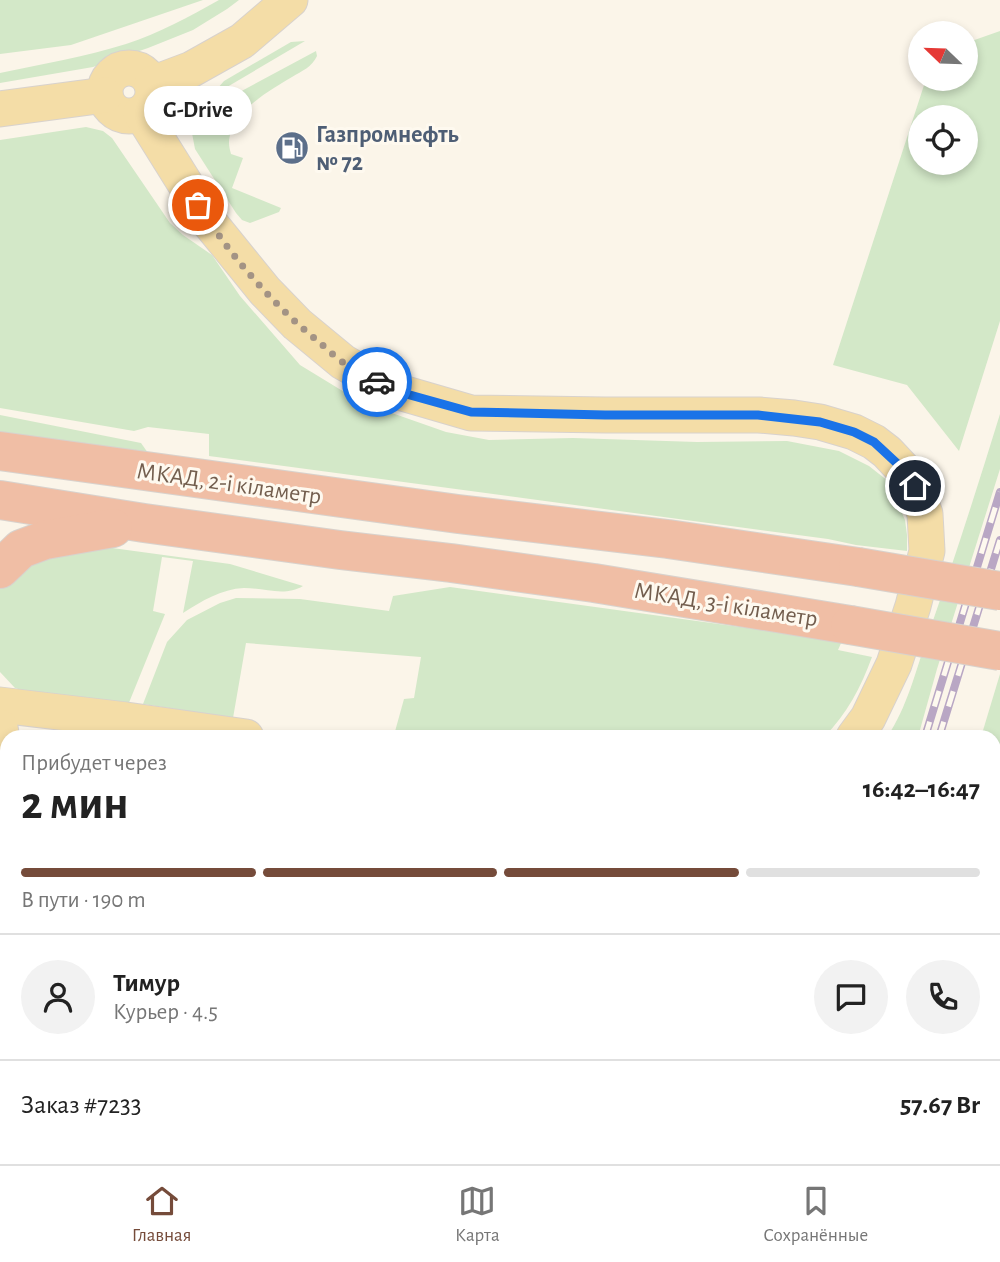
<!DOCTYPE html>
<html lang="ru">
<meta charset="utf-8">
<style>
body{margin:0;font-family:"Alegreya Sans",sans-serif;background:#f2f2f2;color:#222;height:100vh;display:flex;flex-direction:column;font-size:26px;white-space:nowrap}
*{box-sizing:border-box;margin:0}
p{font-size:23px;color:#767676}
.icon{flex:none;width:38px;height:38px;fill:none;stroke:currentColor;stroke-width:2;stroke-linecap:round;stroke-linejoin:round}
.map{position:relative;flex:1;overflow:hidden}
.details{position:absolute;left:0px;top:730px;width:1001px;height:436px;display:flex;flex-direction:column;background:#fff;border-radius:21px 21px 0 0;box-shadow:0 4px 10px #0003}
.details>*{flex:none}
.needle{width:46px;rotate:293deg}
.controls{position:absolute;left:908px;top:21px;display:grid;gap:14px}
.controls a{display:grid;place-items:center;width:70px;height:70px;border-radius:50%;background:#fff;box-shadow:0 4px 10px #0003;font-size:35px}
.pin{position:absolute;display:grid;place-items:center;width:60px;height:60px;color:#fff;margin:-30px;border:4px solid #fff;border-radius:50%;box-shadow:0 2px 7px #0007}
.courier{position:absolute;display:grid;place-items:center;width:70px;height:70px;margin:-35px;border:5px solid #1a73e8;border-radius:50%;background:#fff;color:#222;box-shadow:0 2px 9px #0007}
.bubble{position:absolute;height:49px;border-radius:24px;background:#fff;box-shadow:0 4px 10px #0003;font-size:23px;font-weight:700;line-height:49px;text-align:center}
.overview em{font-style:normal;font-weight:700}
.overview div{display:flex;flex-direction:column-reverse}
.overview{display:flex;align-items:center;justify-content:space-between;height:119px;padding:0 21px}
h1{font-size:46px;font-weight:700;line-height:52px}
.bar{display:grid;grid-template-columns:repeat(4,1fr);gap:10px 7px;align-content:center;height:84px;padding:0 21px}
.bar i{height:9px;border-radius:5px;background:#e0e0e0}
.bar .on{background:#754b3a}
.bar p{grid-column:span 4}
.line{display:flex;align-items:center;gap:18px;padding:0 21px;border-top:2px solid #e0e0e0}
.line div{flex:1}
.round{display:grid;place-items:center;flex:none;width:74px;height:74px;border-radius:37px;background:#f2f2f2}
.tabs{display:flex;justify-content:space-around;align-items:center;height:98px;border-top:2px solid #e0e0e0;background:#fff;font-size:19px;color:#767676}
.tabs a{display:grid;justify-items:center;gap:4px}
.tabs .on{color:#754b3a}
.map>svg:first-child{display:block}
.green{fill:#d3e8c8;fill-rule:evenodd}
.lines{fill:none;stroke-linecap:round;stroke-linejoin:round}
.major-casing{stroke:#d8d2cd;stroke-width:37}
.highway-casing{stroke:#d8d2cd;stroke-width:40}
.major{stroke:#f4dda7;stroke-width:35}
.highway{stroke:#f0bea5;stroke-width:38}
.rail-casing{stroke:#b9a7c4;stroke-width:8}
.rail{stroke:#fef9ef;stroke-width:5;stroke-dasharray:16;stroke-linecap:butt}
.highway-bridge-casing{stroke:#d8d2cd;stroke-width:40;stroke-linecap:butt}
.highway-bridge{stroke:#f0bea5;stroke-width:38}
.done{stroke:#a39384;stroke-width:7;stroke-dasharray:0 12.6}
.route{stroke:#1a73e8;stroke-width:9}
.labels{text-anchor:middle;stroke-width:6;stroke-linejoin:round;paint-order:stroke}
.service-label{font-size:24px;font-weight:bold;fill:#4e5e75;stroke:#fef9ef;text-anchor:start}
.street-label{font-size:24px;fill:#735e4e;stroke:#fef9ef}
</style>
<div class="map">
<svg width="1000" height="1164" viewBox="0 0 1000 1164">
<rect width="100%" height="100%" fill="#fbf5e9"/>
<g class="green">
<polygon points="0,0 203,0 71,45 0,54"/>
<path d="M219 0H239L227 9 193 30 148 48 93 67 0 83V73C42 64 85 57 126 44 159 33 189 17 219 0Z"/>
<path d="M1000 31V321L959 451 907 385 833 365 926 79H966V43ZM920 117H966V163H920Z"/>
<polygon points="305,41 210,97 224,81 291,42"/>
<path d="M316 51 317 56C312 67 302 71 292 77 269 91 230 112 229 143 229 147 230 150 231 154L243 158 232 188 281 208 279 212 250 223 242 220 236 213 195 149 191 128 197 115Z"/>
<polygon points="86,127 103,131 112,138 170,223 183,235 212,255 240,296 300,365 341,390 389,412 446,432 489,440 573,438 697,442 787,441 839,451 869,466 888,481 905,520 907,535 907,551 856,545 828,539 209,456 209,434 148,427 134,431 0,408 0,140"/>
<path d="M1000 414V469L937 669 918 737H887C907 708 916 670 927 638 953 563 977 489 1000 414Z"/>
<polygon points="0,415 141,443 148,453 0,433"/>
<path d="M68 542 230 564 303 586C285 597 264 588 244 588 221 589 202 601 183 613L193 561 162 557 153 611 165 614 126 710 28 692 15 688 0 672V580Z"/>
<path d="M450 587 842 641 838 650 872 657C861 687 847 714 824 737H396L394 735 404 699 414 698 421 657 246 643 233 718 143 704 167 642 187 620 220 603 236 598 300 599 389 611 393 596Z"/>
<polygon points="1000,674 1000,842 994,861 994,737 981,737"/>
<polygon points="669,1159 669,1158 788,1159 787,1164 669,1164"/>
</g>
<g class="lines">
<g class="major-casing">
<g id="major">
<circle cx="129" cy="92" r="24"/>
<polyline points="152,84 192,69 242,41 290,0"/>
<polyline points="0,109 105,95"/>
<polyline points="141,113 209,222 265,291 297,324 343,362 392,390 471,413 605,415 759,415 794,418 820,422 854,432 874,442 887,452 902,468 915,486 925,514 927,551 913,606 894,664 868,718 854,737"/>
<polyline points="0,705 126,720 246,737"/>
<polyline points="0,727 7,774"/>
<polyline points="0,886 0,926"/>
<polyline points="0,998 7,962"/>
</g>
</g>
<g class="highway-casing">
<g id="highway">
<polyline points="0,451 458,514 668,539 858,567"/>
<polyline points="0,500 144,523 340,550 451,563 594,583 850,625"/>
<polyline points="0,569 21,549 45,540 113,528"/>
</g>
</g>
<use href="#major" class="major"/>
<use href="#highway" class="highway"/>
<g class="rail-casing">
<g id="rail">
<polyline points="925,737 1000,492"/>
<polyline points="939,737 1000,540"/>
<polyline points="792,1164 794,1158"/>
<polyline points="806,1164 808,1158"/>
</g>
</g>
<use href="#rail" class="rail"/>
<g class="highway-bridge-casing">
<g id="highway-bridge">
<polyline points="858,567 1000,591"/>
<polyline points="850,625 1000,651"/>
</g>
</g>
<use href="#highway-bridge" class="highway-bridge"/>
</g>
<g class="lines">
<path class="done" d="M198 205C231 256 272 304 319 342 327 349 335 357 344 363 355 370 366 375 377 382"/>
<polyline class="route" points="377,382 392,390 471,412 605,415 758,415 820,422 854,432 874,442 902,468 915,486"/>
</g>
<defs>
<g id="fuel-disc" transform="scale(1.75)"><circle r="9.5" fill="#5c6f8a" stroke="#fef9ef"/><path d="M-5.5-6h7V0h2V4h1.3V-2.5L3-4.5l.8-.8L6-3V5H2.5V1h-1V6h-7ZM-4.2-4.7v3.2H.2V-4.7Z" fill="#fff"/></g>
</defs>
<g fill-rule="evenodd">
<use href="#fuel-disc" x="292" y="148"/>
</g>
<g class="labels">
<g class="service-label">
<text x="316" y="142">Газпромнефть<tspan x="316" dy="28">№ 72</tspan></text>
</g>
<g class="street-label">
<text transform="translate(229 483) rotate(8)" y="8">МКАД, 2-і кіламетр</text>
<text transform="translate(726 604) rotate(9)" y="8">МКАД, 3-і кіламетр</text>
</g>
</g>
</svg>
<div class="controls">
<a><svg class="needle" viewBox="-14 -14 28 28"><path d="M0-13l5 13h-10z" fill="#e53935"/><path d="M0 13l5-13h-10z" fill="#767676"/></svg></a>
<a><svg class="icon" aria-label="locate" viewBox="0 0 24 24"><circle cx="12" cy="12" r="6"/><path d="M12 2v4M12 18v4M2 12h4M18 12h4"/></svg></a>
</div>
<div class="pin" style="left:198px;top:205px;background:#ea580c"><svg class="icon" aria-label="bag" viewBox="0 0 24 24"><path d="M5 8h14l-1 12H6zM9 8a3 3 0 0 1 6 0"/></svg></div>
<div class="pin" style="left:915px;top:486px;background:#1f2937"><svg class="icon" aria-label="home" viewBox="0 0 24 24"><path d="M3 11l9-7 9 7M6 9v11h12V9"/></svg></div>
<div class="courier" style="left:377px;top:382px"><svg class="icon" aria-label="car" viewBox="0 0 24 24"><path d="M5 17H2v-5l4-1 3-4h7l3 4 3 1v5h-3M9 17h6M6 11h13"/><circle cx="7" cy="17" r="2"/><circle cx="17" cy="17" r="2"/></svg></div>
<div class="bubble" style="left:144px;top:86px;width:108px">G-Drive</div>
<section class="details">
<div class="overview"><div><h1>2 мин</h1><p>Прибудет через</p></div><em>16:42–16:47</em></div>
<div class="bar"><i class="on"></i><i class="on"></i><i class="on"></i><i></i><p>В пути · 190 m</p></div>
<div class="line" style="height:126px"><a class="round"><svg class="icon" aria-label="person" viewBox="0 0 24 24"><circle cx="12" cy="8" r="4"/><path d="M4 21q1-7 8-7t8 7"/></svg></a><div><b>Тимур</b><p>Курьер · 4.5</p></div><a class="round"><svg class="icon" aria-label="chat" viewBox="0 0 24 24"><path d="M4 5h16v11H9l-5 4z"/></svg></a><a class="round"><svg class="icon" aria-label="phone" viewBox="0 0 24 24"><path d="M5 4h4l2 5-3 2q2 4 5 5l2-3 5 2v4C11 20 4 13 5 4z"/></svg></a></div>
<div class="line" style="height:91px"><div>Заказ #7233</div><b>57.67 Br</b></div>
</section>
</div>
<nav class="tabs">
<a class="on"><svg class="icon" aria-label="home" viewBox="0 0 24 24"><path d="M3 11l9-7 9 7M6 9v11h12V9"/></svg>Главная</a>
<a><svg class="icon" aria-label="map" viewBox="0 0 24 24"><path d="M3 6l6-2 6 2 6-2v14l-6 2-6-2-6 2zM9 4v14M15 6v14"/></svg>Карта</a>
<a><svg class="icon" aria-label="saved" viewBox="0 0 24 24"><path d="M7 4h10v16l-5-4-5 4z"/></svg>Сохранённые</a>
</nav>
